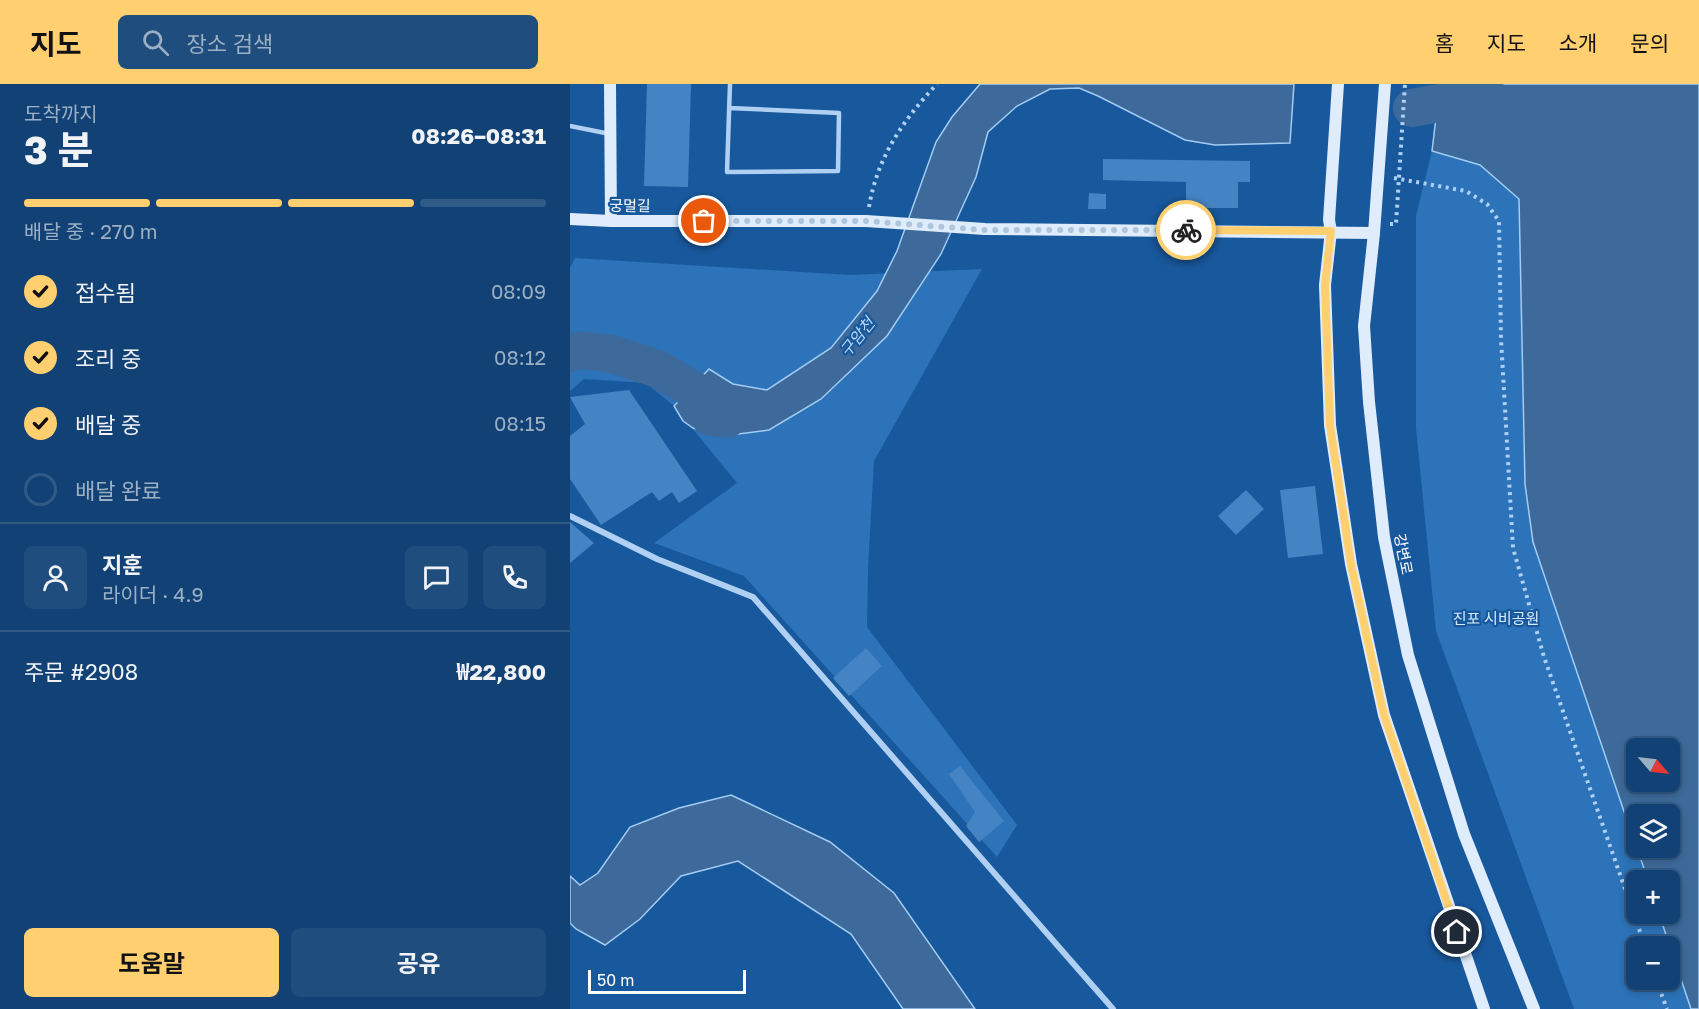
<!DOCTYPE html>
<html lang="ko">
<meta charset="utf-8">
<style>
body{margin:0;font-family:"Golos Text","Noto Sans KR",sans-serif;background:#1f4d7d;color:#f1f3f6;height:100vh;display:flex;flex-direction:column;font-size:22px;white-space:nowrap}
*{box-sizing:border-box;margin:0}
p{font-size:20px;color:#9cb0c5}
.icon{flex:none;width:33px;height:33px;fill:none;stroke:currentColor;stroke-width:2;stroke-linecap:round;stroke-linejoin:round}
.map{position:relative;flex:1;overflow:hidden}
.side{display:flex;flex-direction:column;background:#124275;width:570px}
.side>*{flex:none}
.needle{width:39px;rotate:118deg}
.buttons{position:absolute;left:1056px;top:654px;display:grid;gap:12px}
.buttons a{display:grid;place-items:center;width:54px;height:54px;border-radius:9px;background:#124275;box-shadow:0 3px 9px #0003,0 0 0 2px #315b87;font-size:30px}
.scale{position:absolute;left:18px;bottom:15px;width:158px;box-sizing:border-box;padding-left:6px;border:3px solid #fff;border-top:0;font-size:16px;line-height:21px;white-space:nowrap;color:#fff;-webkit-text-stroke:4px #18589c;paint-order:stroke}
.pin{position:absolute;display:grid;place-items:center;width:51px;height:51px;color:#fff;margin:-26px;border:3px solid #fff;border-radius:50%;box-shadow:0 2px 6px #0007}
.courier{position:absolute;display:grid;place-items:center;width:60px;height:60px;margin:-30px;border:4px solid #ffcf70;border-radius:50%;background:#fff;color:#222;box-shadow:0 2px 8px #0007}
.head em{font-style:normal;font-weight:700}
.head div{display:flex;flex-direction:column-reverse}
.head{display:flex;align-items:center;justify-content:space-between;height:102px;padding:0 24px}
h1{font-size:39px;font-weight:700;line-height:45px}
.bar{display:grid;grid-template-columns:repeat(4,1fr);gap:9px 6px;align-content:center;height:72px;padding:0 24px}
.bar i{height:8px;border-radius:4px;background:#315b87}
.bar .active{background:#ffcf70}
.bar p{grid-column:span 4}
.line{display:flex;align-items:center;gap:15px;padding:0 24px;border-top:2px solid #315b87}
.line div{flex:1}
.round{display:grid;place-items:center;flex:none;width:63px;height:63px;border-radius:9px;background:#1f4d7d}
ol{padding:0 24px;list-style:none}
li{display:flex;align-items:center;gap:18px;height:66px}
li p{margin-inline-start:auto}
li .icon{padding:6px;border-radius:50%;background:#ffcf70;color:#111;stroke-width:4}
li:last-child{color:#9cb0c5}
li i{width:33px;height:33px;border:3px solid #315b87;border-radius:50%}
.action{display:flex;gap:12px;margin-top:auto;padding:12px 24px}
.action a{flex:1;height:69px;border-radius:9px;background:#ffcf70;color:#111;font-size:24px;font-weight:700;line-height:69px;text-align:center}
.action a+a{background:#1f4d7d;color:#f1f3f6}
header{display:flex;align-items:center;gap:36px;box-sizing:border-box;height:84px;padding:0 30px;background:#ffcf70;color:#111}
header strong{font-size:28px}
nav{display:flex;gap:33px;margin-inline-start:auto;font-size:21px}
.search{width:420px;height:54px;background:#1f4d7d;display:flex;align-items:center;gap:15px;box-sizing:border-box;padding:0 21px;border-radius:9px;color:#9cb0c5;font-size:22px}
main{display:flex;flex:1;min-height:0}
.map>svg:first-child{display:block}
.green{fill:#2c73b9;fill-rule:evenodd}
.water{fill:#3d6a9a;stroke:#a2ccf4;stroke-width:1.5;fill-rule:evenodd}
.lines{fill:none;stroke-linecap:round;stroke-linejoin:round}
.river{stroke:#3d6a9a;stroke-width:38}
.building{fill:#4584c4}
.path{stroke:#afd0f2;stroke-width:4;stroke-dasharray:3 4.5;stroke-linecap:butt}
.lane{stroke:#afd0f2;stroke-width:4.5}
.street{stroke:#afd0f2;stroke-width:6}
.secondary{stroke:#deecfc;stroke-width:12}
.done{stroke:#aec5dc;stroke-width:6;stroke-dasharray:0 10.8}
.route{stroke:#ffcf70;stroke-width:8}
.labels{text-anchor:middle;stroke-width:4.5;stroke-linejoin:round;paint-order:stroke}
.street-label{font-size:15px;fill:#fff;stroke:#18589c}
.park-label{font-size:15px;fill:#d7eafc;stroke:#18589c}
.water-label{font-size:16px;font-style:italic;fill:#bcdaf8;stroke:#18589c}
</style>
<header>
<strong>지도</strong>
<div class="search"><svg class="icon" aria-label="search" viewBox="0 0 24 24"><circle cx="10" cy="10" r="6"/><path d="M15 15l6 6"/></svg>장소 검색</div>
<nav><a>홈</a><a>지도</a><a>소개</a><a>문의</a></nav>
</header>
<main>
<section class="side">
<div class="head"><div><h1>3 분</h1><p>도착까지</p></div><em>08:26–08:31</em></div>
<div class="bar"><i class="active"></i><i class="active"></i><i class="active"></i><i></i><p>배달 중 · 270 m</p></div>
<ol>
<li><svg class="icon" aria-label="check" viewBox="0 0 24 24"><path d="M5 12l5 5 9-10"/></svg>접수됨<p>08:09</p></li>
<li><svg class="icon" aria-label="check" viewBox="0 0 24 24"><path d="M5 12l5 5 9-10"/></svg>조리 중<p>08:12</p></li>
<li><svg class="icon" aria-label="check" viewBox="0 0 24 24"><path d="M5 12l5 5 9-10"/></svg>배달 중<p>08:15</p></li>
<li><i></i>배달 완료</li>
</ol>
<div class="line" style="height:108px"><a class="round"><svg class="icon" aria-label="person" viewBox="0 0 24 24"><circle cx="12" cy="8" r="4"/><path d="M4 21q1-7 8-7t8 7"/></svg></a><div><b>지훈</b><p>라이더 · 4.9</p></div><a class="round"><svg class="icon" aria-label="chat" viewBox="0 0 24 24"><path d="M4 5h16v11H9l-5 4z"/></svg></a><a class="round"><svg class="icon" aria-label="phone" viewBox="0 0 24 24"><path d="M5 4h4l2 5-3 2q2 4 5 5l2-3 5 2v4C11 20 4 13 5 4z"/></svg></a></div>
<div class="line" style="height:78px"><div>주문 #2908</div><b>₩22,800</b></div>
<div class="action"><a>도움말</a><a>공유</a></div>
</section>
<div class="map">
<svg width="1129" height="925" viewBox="0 0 1129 925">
<rect width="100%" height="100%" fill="#18589c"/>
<g class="green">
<path d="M870 0H1129V925H1004L866 547 846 344V132L862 67ZM1066 664H1100V698H1066ZM1066 730H1100V764H1066ZM1066 796H1100V830H1066ZM1066 862H1100V896H1066Z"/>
<polygon points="5,174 280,191 412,185 304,377 298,484 297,543 447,741 427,773 174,492 84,459 167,399 104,322 76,299 14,295 0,307 0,184"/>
</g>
<g class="water">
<polygon points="410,0 724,0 720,59 645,61 615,56 528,12 509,4 480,5 447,22 418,48 406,93 371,170 317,252 251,315 199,346 152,352 123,344 113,337 104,322 139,285 163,300 197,306 261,264 307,207 327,167 366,58 382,33"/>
<path d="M870 0H1129V925H1121L1089 830H1100V796H1078L1067 764H1100V730H1066V763L963 458 955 400 949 115 910 81 862 67ZM1100 664V698H1066V664Z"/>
<polygon points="161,711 260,758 324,809 405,925 333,925 281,850 168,777 111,792 70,835 35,861 6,845 0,839 0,792 10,801 28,789 60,743 109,724"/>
</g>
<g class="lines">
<g class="river">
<polyline points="842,24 917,10"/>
<polyline points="0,269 11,266 42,270 88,285 125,307 140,333 157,335"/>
</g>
</g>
<g class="building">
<polygon points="77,0 121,0 118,103 74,102"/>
<polygon points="533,75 680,77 680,98 668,98 668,124 616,124 616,98 533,96"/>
<polygon points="519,109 536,110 536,125 518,125"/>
<polygon points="59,306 127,407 109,419 102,408 89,417 82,408 31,441 0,395 0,352 15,340 0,313"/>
<polygon points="745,402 753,470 718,474 710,406"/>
<polygon points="676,406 694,425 666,451 648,432"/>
<polygon points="0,438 24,459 0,479"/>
<polygon points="296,564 312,582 279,612 263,594"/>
<polygon points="390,682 434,737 409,758 396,742 405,728 379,690"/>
</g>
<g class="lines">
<g class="path">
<polyline points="824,94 896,107 917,120 929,137 931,255 943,464 974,573 1075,862"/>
<path d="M299 123C307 74 333 36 367 0"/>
<polyline points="820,140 826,140 835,0"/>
<polyline points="1086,896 1097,925"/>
</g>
<g class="lane">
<polyline points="159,24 269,29 268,87 157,88 160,0"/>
<polyline points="0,42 40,50"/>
</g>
<polyline class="street" points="0,432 87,475 183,513 543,925"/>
<g class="secondary">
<polyline points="40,0 41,137"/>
<polyline points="768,0 759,136 761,147 755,201 760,341 781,480 814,631 914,925"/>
<polyline points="815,0 804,149 794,242 799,318 814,453 838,571 894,750 964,925"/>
<polyline points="0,135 41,137 296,137 415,145 804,149"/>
</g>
</g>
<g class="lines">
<polyline class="done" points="134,137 296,137 415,146 616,146"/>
<polyline class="route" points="616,146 761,147 755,201 760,341 781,480 814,631 887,848"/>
</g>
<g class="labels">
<g class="street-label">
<text transform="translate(60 122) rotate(1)" y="5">궁멀길</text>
<text transform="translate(833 470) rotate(79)" y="5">강변로</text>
</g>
<g class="park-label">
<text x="926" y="540">진포 시비공원</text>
</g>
<g class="water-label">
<text transform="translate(287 253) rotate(-51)" y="6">구암천</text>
</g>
</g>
</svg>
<div class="buttons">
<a><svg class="needle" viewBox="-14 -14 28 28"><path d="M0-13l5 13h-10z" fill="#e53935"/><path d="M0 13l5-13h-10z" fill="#9cb0c5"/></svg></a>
<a><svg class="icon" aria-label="layers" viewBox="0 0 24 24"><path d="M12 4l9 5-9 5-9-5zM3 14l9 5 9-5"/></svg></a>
<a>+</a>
<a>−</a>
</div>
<div class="scale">50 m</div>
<div class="pin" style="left:134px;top:137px;background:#ea580c"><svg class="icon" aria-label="bag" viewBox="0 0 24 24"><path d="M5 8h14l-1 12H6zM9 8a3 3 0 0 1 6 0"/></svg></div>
<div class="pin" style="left:887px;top:848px;background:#1f2937"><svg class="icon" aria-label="home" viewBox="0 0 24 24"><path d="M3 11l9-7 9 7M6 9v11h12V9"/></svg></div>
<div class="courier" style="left:616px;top:146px"><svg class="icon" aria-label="bike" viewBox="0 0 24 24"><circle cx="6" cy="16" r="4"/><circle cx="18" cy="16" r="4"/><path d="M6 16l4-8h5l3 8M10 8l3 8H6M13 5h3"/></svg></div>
</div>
</main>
